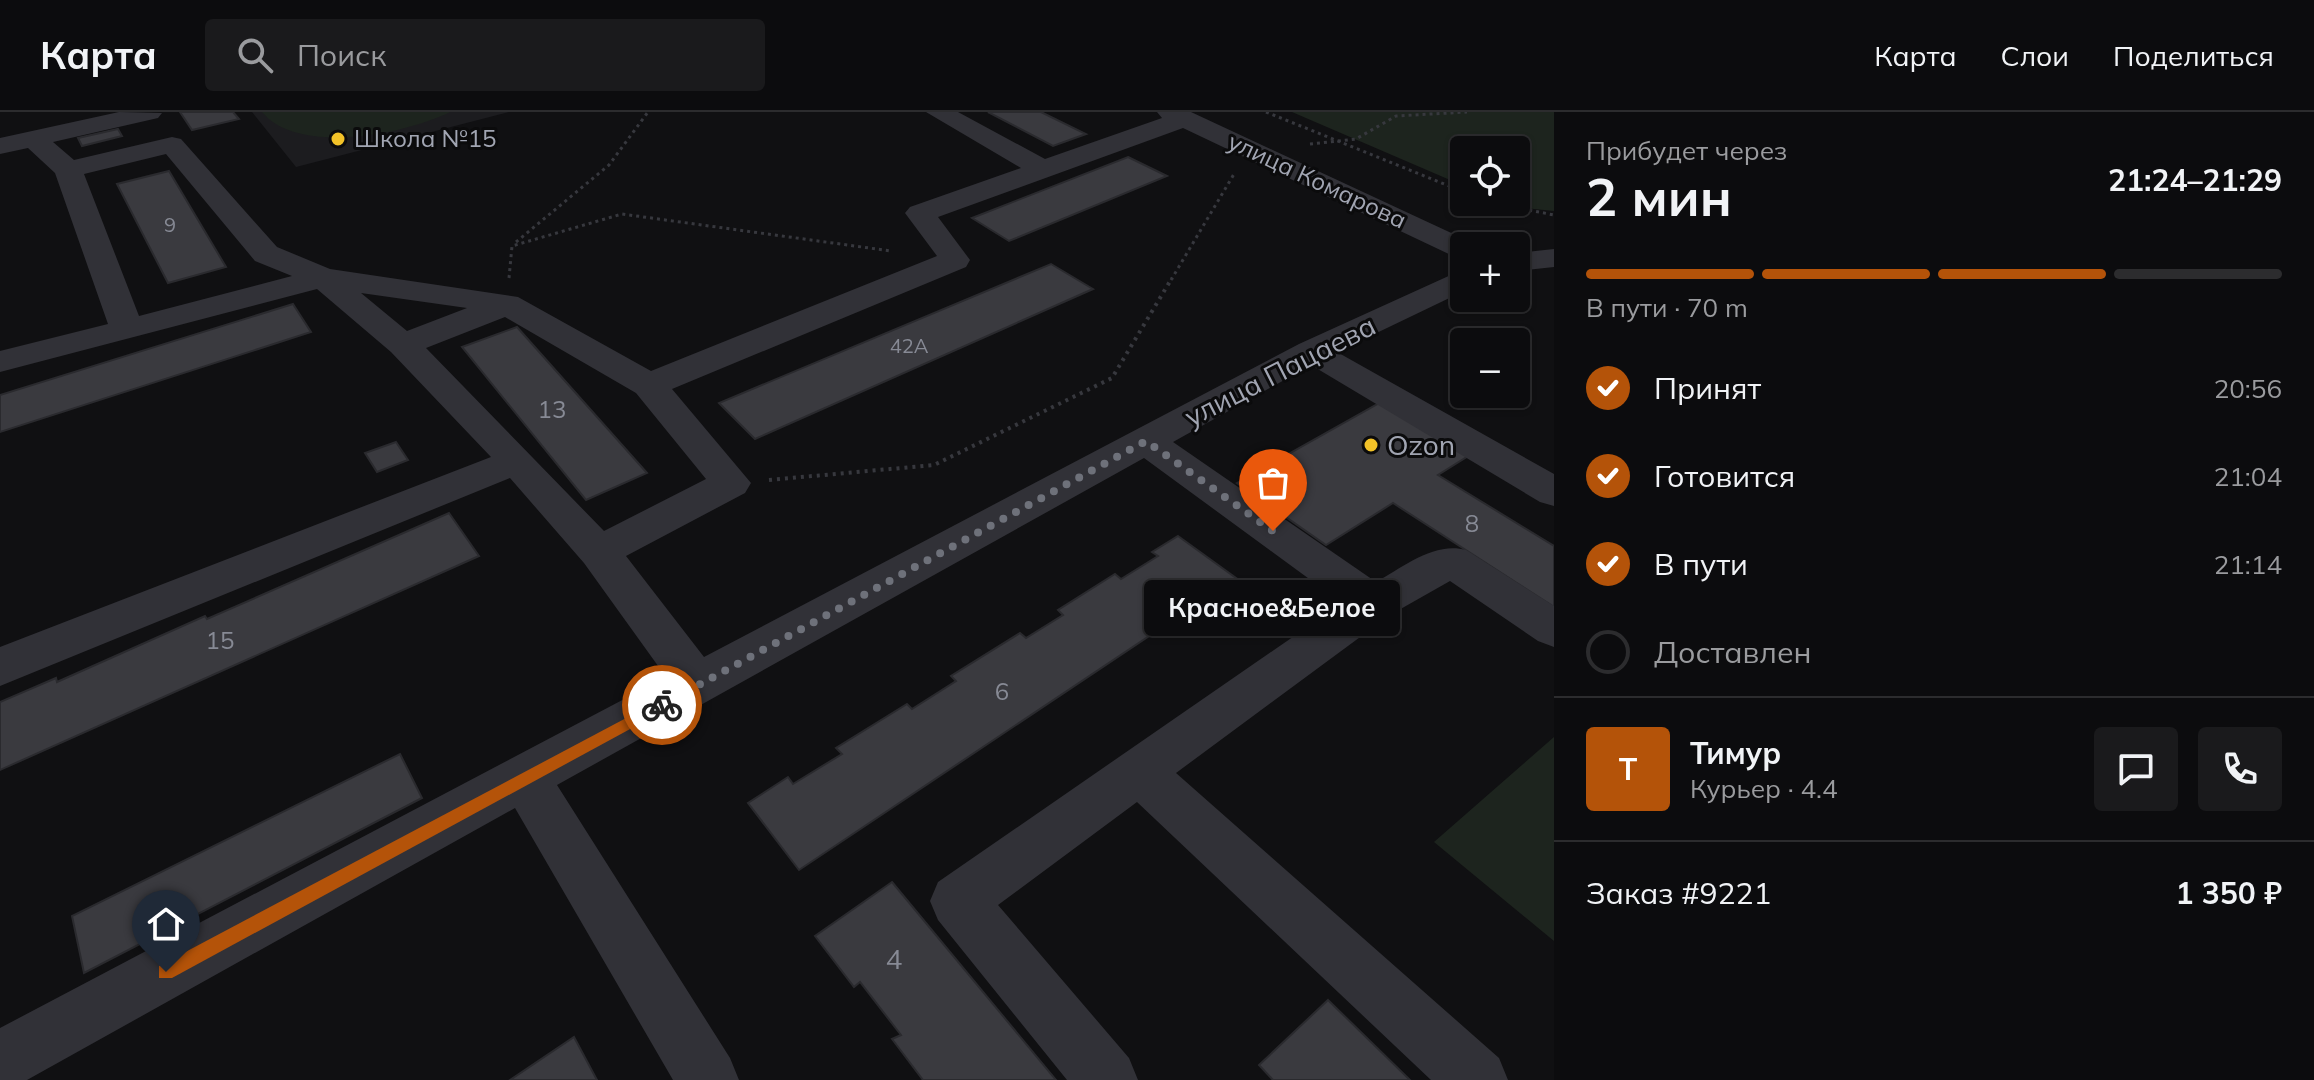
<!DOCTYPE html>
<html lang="ru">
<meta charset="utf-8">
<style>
body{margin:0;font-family:Mulish,sans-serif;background:#1a1a1c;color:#f1f3f6;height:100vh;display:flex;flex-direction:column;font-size:30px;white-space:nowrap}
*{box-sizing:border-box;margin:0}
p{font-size:26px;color:#9a9b9e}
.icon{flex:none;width:44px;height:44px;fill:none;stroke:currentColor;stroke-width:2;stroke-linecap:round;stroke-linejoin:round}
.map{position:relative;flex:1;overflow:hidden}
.side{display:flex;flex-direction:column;background:#0c0c0e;width:760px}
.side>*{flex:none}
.fabs{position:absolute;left:1450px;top:24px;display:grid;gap:16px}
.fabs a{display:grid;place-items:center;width:80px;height:80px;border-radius:8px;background:#0c0c0e;box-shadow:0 2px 6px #0004,0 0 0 2px #2c2c2e;font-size:40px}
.pin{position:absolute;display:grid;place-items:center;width:68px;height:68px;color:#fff;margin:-82px -34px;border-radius:50% 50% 50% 0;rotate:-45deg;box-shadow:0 0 8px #0007}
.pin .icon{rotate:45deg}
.courier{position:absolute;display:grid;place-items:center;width:80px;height:80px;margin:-40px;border:6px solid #b45309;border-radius:50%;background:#fff;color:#222;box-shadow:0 2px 10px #0007}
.bubble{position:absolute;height:56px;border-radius:8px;background:#0c0c0e;box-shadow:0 2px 6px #0004,0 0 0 2px #2c2c2e;font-size:26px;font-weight:700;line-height:56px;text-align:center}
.summary em{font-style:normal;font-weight:700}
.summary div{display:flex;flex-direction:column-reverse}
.summary{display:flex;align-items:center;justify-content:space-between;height:136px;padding:0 32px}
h1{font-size:52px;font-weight:700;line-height:60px}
.bar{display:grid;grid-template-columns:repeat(4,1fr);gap:12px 8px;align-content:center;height:96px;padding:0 32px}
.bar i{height:10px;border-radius:6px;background:#2c2c2e}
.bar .current{background:#b45309}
.bar p{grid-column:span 4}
.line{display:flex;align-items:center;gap:20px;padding:0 32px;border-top:2px solid #2c2c2e}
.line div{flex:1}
.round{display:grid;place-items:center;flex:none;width:84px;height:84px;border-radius:8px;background:#1a1a1c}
ol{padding:0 32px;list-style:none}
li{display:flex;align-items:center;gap:24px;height:88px}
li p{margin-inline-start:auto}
li .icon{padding:8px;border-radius:50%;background:#b45309;color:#fff;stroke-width:4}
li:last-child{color:#9a9b9e}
li i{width:44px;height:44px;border:4px solid #2c2c2e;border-radius:50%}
header{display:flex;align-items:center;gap:48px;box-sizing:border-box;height:112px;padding:0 40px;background:#0c0c0e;border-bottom:2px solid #2c2c2e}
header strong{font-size:38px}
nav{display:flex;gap:44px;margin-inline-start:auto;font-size:28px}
.search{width:560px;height:72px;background:#1a1a1c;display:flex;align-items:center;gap:20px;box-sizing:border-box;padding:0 28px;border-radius:8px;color:#9a9b9e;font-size:30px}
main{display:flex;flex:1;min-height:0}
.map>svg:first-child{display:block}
.built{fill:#1c1c1f}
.green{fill:#1d241e}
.building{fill:#3a3a3f;stroke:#2a2a2e;stroke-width:2}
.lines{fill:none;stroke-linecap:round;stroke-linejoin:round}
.path-far1{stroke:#37383e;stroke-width:3;stroke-dasharray:3 4;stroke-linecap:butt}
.path{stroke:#37383e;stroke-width:4;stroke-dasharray:3 5;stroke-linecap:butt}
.minor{fill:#313137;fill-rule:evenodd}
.route{fill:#b45309}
.done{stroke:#6e717a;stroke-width:8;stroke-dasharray:0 14.4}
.poi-dot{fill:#f2c228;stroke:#0b0b0c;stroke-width:3}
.labels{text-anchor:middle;stroke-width:6;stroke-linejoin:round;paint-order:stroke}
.far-number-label{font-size:20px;fill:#878a95}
.far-poi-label{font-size:24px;fill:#a1a5b2;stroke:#0b0b0c;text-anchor:start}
.far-street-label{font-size:24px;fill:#a1a5b2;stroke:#0b0b0c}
.number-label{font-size:24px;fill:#878a95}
.street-label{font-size:28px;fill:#a1a5b2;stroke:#0b0b0c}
.poi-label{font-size:28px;fill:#a1a5b2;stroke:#0b0b0c;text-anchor:start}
.near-number-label{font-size:28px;fill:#878a95}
</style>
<header>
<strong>Карта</strong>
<div class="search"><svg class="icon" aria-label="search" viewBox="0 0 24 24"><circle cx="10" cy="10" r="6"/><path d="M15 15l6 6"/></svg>Поиск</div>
<nav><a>Карта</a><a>Слои</a><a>Поделиться</a></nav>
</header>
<main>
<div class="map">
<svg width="1554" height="968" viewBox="0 0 1554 968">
<rect width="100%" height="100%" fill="#101012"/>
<polygon class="built" points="252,0 509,0 296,55"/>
<g class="green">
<path d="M262 0H450C406 22 298 44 262 0Z"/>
<polygon points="1292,0 1554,0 1554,99 1513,95 1502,90 1516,90 1516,38 1464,38 1464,74"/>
<polygon points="1554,625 1554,829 1434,730"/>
</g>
<g class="building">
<polygon points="180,0 233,0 239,7 192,18"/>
<polygon points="988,0 1041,0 1086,22 1053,34"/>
<polygon points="118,17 122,24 82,34 78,26"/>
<polygon points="1128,45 1167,64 1009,129 972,106"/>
<polygon points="169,59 226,155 168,171 117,72"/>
<polygon points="1051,152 1093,177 755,327 719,291"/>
<polygon points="293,192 311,220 0,320 0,283"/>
<polygon points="517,215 647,361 586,388 462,235"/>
<polygon points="1383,289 1473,341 1438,363 1554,434 1554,495 1393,391 1326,433 1237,371"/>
<polygon points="396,330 408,348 377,360 365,341"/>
<polygon points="449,401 479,444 0,658 0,590 56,566 57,570 205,504 207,507"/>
<polygon points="1178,424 1236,466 799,758 748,691 788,665 793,672 842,642 836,636 907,592 912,597 956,569 951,564 1020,521 1026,526 1063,503 1058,498 1115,462 1121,467 1158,444 1152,440"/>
<polygon points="400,642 422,686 84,861 72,804"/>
<polygon points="892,770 1056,968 923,968 892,927 901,923 860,870 854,875 815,824"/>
<polygon points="1328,888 1410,968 1273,968 1259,953"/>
<polygon points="574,925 597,968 510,968"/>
</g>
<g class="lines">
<g class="path-far1">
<polyline points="1266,0 1464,80"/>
<polyline points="1310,32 1356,27 1396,4 1467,0"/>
<polyline points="1488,90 1554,103"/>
<polyline points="516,130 609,53 648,0"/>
<polyline points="509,166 512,134 622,102 891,139"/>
<polyline points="1171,168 1234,62"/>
</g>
<polyline class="path" points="769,368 934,353 1112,266 1172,166"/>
<g class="minor">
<path d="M119 0 162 1 158 6 53 30 74 48 172 25 181 27 277 135 330 157 518 185 651 259 937 144 905 101 910 95 1021 56 926 0H958L1045 47 1162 6 1157 0H1191L1475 132 1477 134H1464V147L1453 144 1183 16 938 105 970 148 966 155 672 277 751 371 745 381 626 444 704 545 1299 232 1464 157V179L1337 240 1554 362V394L1540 390 1311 253 1173 330 1376 470C1403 455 1435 429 1466 438L1554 494V535L1538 529 1450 469 1390 503 1176 661 1499 946 1508 968H1431L1137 690 998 793 1129 946 1138 968H1067L938 808 930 789 938 770 1342 491 1144 346 557 673 730 946 739 968H673L515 696 27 968H0V916L666 565 584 451 510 366 0 574V535L491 345 391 240 317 177 0 260V239L108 212 55 61 28 36 0 42V26ZM166 42 255 149 292 164 139 204 84 62ZM361 181 467 196 407 219ZM505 205 636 281 706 367 604 419 426 236Z"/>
<polygon points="1554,137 1554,155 1516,159 1516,141"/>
</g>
</g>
<polygon class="route" points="662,587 667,589 667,597 172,866 159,866 159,854"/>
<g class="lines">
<polyline class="done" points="662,593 1146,329 1273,419"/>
</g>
<g class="poi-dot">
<circle cx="338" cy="27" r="8"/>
<circle cx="1371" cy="333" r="8"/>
</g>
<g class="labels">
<g class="far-number-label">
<text x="170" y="120">9</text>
<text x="909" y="241">42А</text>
</g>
<g class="far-poi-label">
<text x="354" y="35">Школа №15</text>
</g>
<g class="far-street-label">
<text transform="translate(1317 69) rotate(25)" y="8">улица Комарова</text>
</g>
<g class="number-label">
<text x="552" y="306">13</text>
<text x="1472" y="420">8</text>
<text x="220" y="537">15</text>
<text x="1002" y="588">6</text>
</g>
<g class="street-label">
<text transform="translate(1280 259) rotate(-27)" y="10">улица Пацаева</text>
</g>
<g class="poi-label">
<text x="1387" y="343">Ozon</text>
</g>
<g class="near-number-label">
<text x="894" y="857">4</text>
</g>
</g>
</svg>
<div class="fabs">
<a><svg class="icon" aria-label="locate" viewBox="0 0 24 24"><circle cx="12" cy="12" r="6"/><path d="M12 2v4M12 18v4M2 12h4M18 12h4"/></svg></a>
<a>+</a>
<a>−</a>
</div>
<div class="pin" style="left:1273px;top:419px;background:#ea580c"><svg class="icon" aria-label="bag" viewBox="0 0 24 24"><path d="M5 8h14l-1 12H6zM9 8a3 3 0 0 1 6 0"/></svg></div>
<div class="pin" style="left:166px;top:860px;background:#1f2937"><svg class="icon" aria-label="home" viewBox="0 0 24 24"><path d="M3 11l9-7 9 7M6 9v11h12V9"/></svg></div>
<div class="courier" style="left:662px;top:593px"><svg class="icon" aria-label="bike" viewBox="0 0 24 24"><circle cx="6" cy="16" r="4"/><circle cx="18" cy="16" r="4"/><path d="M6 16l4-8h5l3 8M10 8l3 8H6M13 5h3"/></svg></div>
<div class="bubble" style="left:1144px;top:468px;width:256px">Красное&amp;Белое</div>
</div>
<section class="side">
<div class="summary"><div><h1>2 мин</h1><p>Прибудет через</p></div><em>21:24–21:29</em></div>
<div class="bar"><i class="current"></i><i class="current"></i><i class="current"></i><i></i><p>В пути · 70 m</p></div>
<ol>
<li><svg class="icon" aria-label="check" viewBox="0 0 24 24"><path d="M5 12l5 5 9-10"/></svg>Принят<p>20:56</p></li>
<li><svg class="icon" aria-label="check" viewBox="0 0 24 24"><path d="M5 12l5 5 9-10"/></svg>Готовится<p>21:04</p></li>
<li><svg class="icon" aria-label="check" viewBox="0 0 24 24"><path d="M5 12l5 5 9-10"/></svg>В пути<p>21:14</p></li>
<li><i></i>Доставлен</li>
</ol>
<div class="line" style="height:144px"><b class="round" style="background:#b45309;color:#fff">Т</b><div><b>Тимур</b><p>Курьер · 4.4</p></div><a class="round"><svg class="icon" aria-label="chat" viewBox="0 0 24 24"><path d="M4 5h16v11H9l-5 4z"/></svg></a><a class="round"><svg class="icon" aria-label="phone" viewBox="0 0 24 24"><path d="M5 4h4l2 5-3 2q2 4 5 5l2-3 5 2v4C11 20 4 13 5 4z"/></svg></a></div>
<div class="line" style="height:104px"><div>Заказ #9221</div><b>1 350 ₽</b></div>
</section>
</main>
